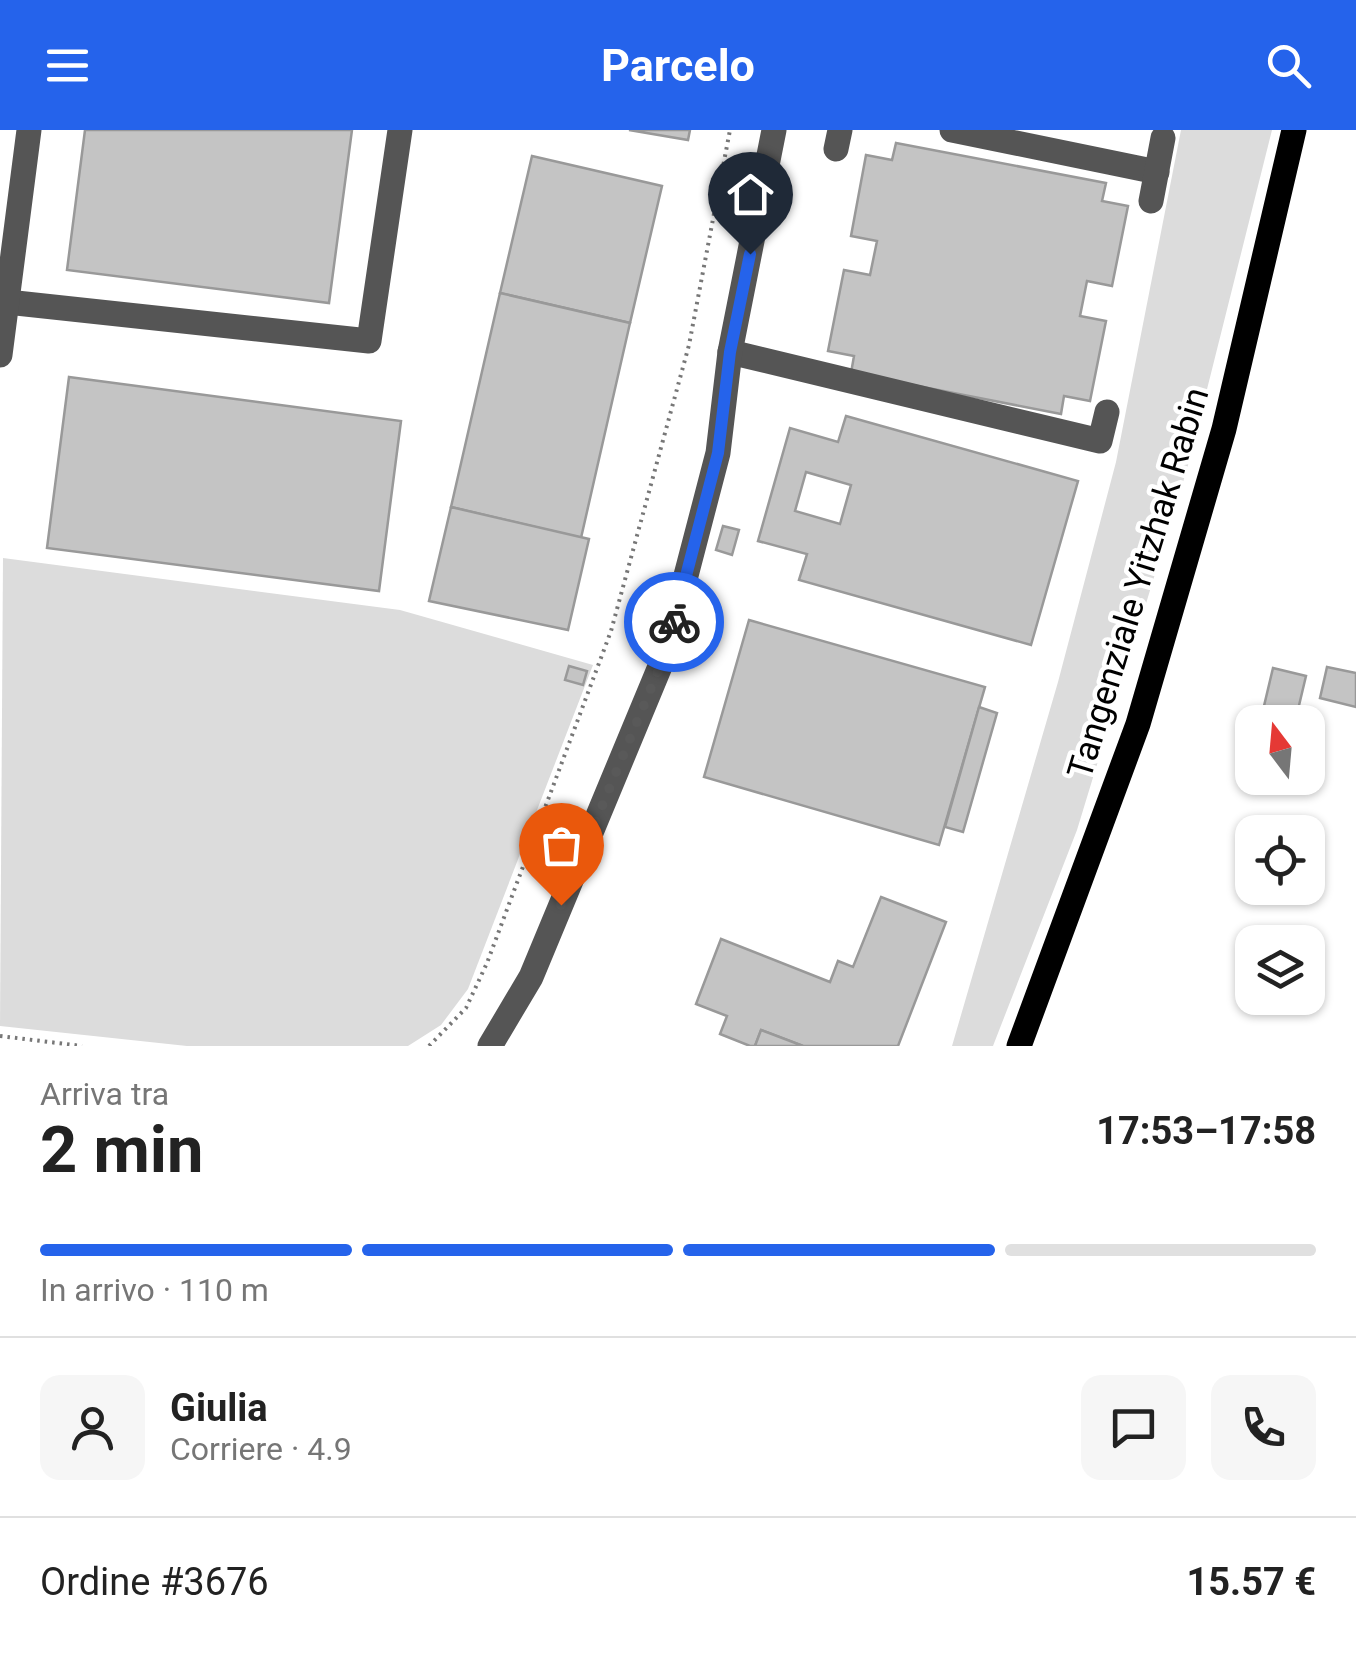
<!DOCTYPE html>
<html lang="it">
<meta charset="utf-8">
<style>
body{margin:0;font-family:Roboto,sans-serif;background:#f6f6f6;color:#222;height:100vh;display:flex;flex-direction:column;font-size:38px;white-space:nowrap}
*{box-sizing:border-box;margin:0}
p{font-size:32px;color:#767676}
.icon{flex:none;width:55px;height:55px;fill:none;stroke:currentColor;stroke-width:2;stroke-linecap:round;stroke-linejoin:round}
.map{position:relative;height:916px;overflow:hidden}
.sheet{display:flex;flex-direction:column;background:#fff;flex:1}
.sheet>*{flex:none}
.needle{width:65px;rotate:344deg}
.buttons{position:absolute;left:1235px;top:575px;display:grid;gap:20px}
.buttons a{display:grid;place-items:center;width:90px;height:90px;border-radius:20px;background:#fff;box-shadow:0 2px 8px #0004;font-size:50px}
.pin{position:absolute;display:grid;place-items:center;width:85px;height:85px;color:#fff;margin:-102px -42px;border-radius:50% 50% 50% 0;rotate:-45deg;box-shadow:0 0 10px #0007}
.pin .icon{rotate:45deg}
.courier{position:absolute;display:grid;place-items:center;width:100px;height:100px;margin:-50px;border:8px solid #2563eb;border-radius:50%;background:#fff;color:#222;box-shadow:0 2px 12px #0007}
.headline em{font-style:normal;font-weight:700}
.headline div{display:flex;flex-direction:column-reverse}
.headline{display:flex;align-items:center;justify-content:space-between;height:170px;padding:0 40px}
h1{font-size:65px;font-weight:700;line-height:75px}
.bar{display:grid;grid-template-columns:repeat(4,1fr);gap:15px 10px;align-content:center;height:120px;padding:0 40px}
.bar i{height:12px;border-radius:8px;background:#e0e0e0}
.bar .active{background:#2563eb}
.bar p{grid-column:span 4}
.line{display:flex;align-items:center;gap:25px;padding:0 40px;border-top:2px solid #e0e0e0}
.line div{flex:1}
.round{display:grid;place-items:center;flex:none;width:105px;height:105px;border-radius:20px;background:#f6f6f6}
header{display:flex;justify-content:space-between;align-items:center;height:130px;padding:0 40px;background:#2563eb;color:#fff;font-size:45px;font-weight:700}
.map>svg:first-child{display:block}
.green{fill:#dcdcdc}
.building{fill:#c4c4c4;stroke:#999;stroke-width:2.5;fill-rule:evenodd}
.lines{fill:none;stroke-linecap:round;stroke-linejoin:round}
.path{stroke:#777;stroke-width:4;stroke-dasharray:2.5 5;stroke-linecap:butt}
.minor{stroke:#555;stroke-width:25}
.major{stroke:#000;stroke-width:25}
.done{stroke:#595959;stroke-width:10;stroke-dasharray:0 18}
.route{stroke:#2563eb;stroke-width:12}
.labels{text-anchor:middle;stroke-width:9;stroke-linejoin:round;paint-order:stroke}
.street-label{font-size:35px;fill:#000;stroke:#fff}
</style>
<header><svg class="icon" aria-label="menu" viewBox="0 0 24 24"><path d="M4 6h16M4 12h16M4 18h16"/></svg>Parcelo<svg class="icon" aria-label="search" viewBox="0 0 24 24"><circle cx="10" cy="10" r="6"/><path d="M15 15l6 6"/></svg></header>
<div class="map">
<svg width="1356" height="916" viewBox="0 0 1356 916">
<rect width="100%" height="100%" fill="#fff"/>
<g class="green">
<polygon points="1181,0 1272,0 1187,339 1077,700 993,916 952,916 1058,552 1116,332"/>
<polygon points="3,428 400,480 593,535 468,859 441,895 408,916 187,916 0,896"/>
</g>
<g class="building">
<polygon points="85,0 352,0 329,173 67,140"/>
<polygon points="629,0 690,0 688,10"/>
<polygon points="896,13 1106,53 1102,71 1128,76 1112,156 1087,151 1080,186 1106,191 1090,271 1064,266 1061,284 851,243 854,226 828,221 844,140 870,145 877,111 851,106 866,25 892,30"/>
<polygon points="532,26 662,56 630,193 500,163"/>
<polygon points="500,163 630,193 581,408 451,377"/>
<polygon points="69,247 401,291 379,461 47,418"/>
<path d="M846 286 1078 351 1031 515 799 450 807 424 758 411 790 298 838 312ZM806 342 851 355 840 394 795 381Z"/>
<polygon points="451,377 589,409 568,500 429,471"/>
<polygon points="723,396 739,400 732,425 716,420"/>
<polygon points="749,490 985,557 939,715 704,647"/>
<polygon points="569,536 587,541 583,555 565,550"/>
<polygon points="1327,537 1356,543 1356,577 1320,568"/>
<polygon points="1273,538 1306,546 1296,588 1264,576"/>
<polygon points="979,577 997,583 963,702 945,697"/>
<polygon points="881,767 946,792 898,916 803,916 761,900 755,916 750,916 720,904 727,886 696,874 721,809 830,852 838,831 853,837"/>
<polygon points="761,900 803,916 755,916"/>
</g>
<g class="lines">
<g class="path">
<polyline points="0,906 82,916"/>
<polyline points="429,916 466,878 487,833 611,501 689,215 730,0"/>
</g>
<g class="minor">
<polyline points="952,0 1157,42"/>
<polyline points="836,19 840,0"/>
<polyline points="1151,71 1163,8"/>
<polyline points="7,172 369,211 400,0"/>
<polyline points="730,222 1100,311 1107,282"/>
<polyline points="0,225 29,0"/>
<polyline points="490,916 531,847 666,522 718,323 730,222 774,0"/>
</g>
<polyline class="major" points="1019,916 1138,594 1224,299 1294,0"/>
</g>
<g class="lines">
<polyline class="done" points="561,775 666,522 674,492"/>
<polyline class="route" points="674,492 718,323 730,222 750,124"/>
</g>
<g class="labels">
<g class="street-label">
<text transform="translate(1138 453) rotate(-73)" y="12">Tangenziale Yitzhak Rabin</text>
</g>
</g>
</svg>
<div class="buttons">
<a><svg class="needle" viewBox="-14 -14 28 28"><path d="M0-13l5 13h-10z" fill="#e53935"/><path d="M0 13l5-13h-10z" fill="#767676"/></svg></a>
<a><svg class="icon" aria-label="locate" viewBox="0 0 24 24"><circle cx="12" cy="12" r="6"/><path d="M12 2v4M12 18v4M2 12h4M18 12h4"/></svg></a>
<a><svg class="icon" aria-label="layers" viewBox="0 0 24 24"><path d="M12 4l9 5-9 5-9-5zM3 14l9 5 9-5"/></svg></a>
</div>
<div class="pin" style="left:561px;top:775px;background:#ea580c"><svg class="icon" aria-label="bag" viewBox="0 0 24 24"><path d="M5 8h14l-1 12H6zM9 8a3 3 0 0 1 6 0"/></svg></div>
<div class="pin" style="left:750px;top:124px;background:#1f2937"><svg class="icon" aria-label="home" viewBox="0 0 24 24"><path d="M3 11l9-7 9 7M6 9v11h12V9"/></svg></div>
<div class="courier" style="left:674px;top:492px"><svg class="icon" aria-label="bike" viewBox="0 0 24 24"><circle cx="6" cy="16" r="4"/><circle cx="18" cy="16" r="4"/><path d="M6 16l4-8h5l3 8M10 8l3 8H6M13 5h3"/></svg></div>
</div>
<section class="sheet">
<div class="headline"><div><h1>2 min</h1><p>Arriva tra</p></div><em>17:53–17:58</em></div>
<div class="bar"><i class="active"></i><i class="active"></i><i class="active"></i><i></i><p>In arrivo · 110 m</p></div>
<div class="line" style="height:180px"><a class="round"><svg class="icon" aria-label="person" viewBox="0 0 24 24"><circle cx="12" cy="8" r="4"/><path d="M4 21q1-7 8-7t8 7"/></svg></a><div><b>Giulia</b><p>Corriere · 4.9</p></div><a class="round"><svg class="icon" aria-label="chat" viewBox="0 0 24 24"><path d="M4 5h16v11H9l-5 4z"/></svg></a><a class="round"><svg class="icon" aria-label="phone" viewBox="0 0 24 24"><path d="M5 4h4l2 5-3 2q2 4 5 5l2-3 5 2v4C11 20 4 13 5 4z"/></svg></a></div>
<div class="line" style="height:130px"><div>Ordine #3676</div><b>15.57 €</b></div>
</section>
